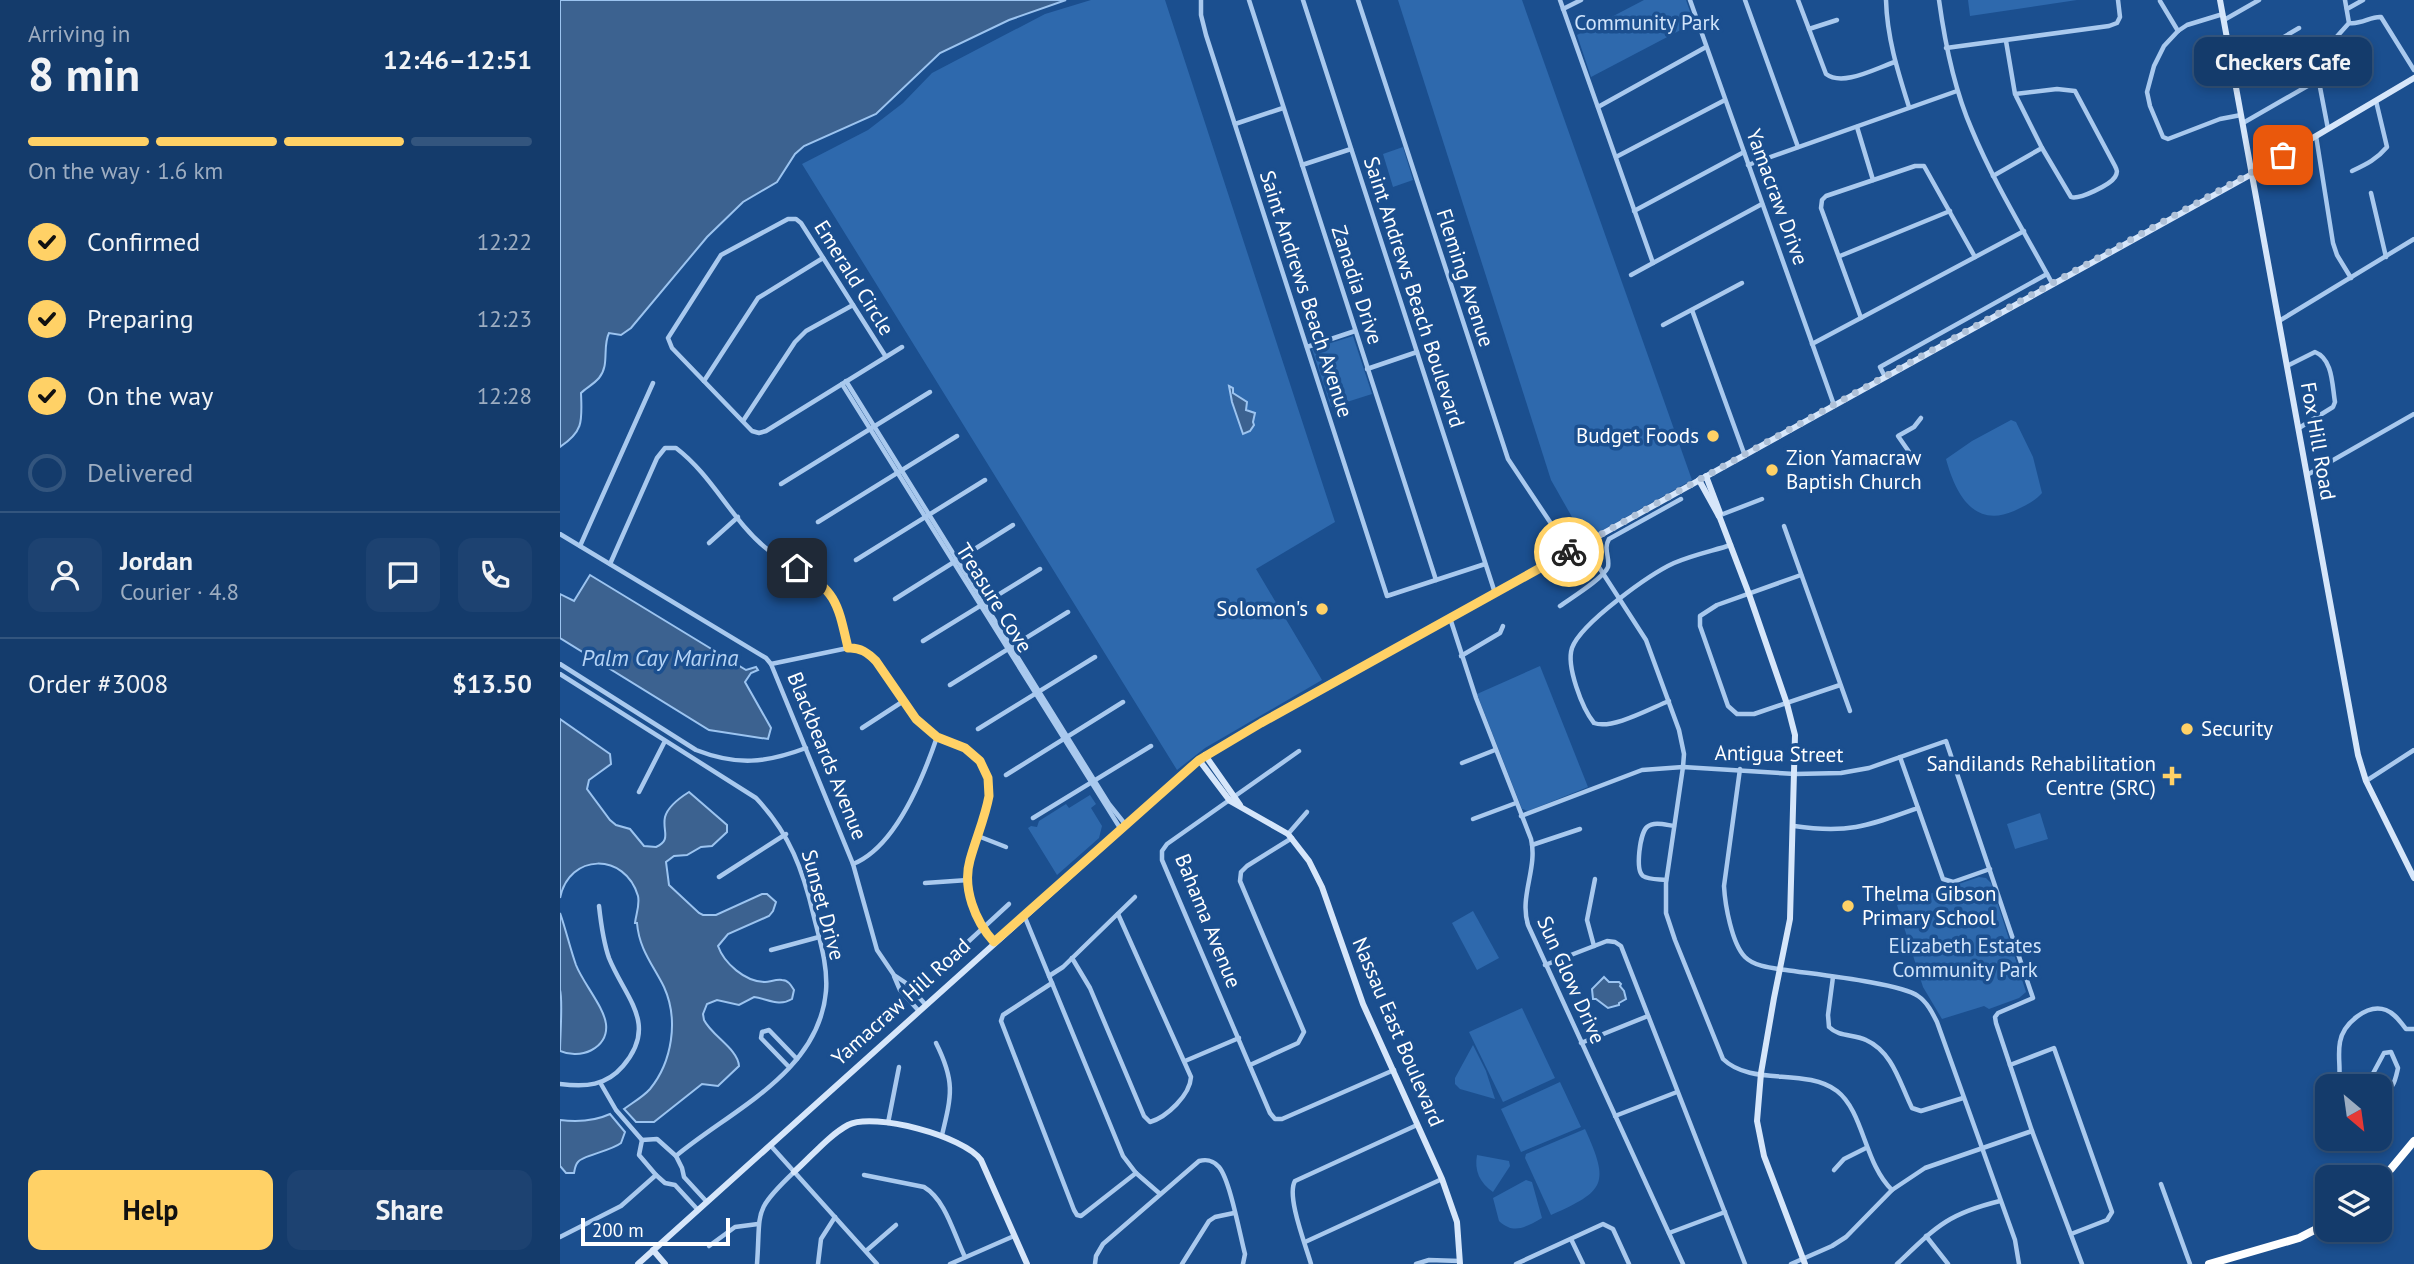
<!DOCTYPE html>
<meta charset="utf-8">
<style>
body{margin:0;font-family:"PT Sans",sans-serif;background:#1d4271;color:#f1f3f6;height:100vh;display:flex;flex-direction:column;font-size:26px;white-space:nowrap}
*{box-sizing:border-box;margin:0}
p{font-size:23px;color:#9dadc1}
.icon{flex:none;width:38px;height:38px;fill:none;stroke:currentColor;stroke-width:2;stroke-linecap:round;stroke-linejoin:round}
.map{position:relative;flex:1;overflow:hidden}
.drawer{display:flex;flex-direction:column;background:#143b6b;width:560px}
.drawer>*{flex:none}
.needle{width:46px;rotate:151deg}
.tools{position:absolute;left:1755px;top:1074px;display:grid;gap:14px}
.tools a{display:grid;place-items:center;width:77px;height:77px;border-radius:14px;background:#143b6b;box-shadow:0 4px 10px #0003,0 0 0 2px #33557e;font-size:35px}
.scale{position:absolute;left:21px;bottom:18px;width:149px;box-sizing:border-box;padding-left:7px;border:4px solid #fff;border-top:0;font-size:19px;line-height:24px;white-space:nowrap;color:#fff;-webkit-text-stroke:5px #1b4f8f;paint-order:stroke}
.pin{position:absolute;display:grid;place-items:center;width:60px;height:60px;color:#fff;margin:-30px;border-radius:14px;box-shadow:0 4px 10px #0006}
.courier{position:absolute;display:grid;place-items:center;width:70px;height:70px;margin:-35px;border:5px solid #ffd166;border-radius:50%;background:#fff;color:#222;box-shadow:0 2px 9px #0007}
.bubble{position:absolute;height:49px;border-radius:14px;background:#143b6b;box-shadow:0 4px 10px #0003,0 0 0 2px #33557e;font-size:23px;font-weight:700;line-height:49px;text-align:center}
.summary em{font-style:normal;font-weight:700}
.summary div{display:flex;flex-direction:column-reverse}
.summary{display:flex;align-items:center;justify-content:space-between;height:119px;padding:0 28px}
h1{font-size:46px;font-weight:700;line-height:52px}
.bar{display:grid;grid-template-columns:repeat(4,1fr);gap:10px 7px;align-content:center;height:84px;padding:0 28px}
.bar i{height:9px;border-radius:5px;background:#33557e}
.bar .selected{background:#ffd166}
.bar p{grid-column:span 4}
.line{display:flex;align-items:center;gap:18px;padding:0 28px;border-top:2px solid #33557e}
.line div{flex:1}
.round{display:grid;place-items:center;flex:none;width:74px;height:74px;border-radius:14px;background:#1d4271}
ol{padding:0 28px;list-style:none}
li{display:flex;align-items:center;gap:21px;height:77px}
li p{margin-inline-start:auto}
li .icon{padding:7px;border-radius:50%;background:#ffd166;color:#111;stroke-width:4}
li:last-child{color:#9dadc1}
li i{width:38px;height:38px;border:4px solid #33557e;border-radius:50%}
.action{display:flex;gap:14px;margin-top:auto;padding:14px 28px}
.action a{flex:1;height:80px;border-radius:14px;background:#ffd166;color:#111;font-size:28px;font-weight:700;line-height:80px;text-align:center}
.action a+a{background:#1d4271;color:#f1f3f6}
main{display:flex;flex:1;min-height:0}
.map>svg:first-child{display:block}
.green{fill:#2e69ad}
.water{fill:#3c6290;stroke:#9cc4f0;stroke-width:2}
.lines{fill:none;stroke-linecap:round;stroke-linejoin:round}
.street{stroke:#a9c9ee;stroke-width:4.5}
.secondary{stroke:#d6e6fa;stroke-width:6}
.highway{stroke:#fff;stroke-width:8}
.done{stroke:#afc1d8;stroke-width:7;stroke-dasharray:0 12.6}
.route{stroke:#ffd166;stroke-width:9}
.poi-dot{fill:#ffd166;stroke:#1b4f8f;stroke-width:2.5}
.labels{text-anchor:middle;stroke-width:7;stroke-linejoin:round;paint-order:stroke}
.park-label{font-size:21px;fill:#cfe3fa;stroke:#1b4f8f}
.street-label{font-size:21px;fill:#fff;stroke:#1b4f8f}
.poi-label{font-size:21px;fill:#fff;stroke:#1b4f8f;text-anchor:end}
.water-label{font-size:23px;font-style:italic;fill:#b5d3f5;stroke:#1b4f8f}
</style>
<main>
<section class="drawer">
<div class="summary"><div><h1>8 min</h1><p>Arriving in</p></div><em>12:46–12:51</em></div>
<div class="bar"><i class="selected"></i><i class="selected"></i><i class="selected"></i><i></i><p>On the way · 1.6 km</p></div>
<ol>
<li><svg class="icon" aria-label="check" viewBox="0 0 24 24"><path d="M5 12l5 5 9-10"/></svg>Confirmed<p>12:22</p></li>
<li><svg class="icon" aria-label="check" viewBox="0 0 24 24"><path d="M5 12l5 5 9-10"/></svg>Preparing<p>12:23</p></li>
<li><svg class="icon" aria-label="check" viewBox="0 0 24 24"><path d="M5 12l5 5 9-10"/></svg>On the way<p>12:28</p></li>
<li><i></i>Delivered</li>
</ol>
<div class="line" style="height:126px"><a class="round"><svg class="icon" aria-label="person" viewBox="0 0 24 24"><circle cx="12" cy="8" r="4"/><path d="M4 21q1-7 8-7t8 7"/></svg></a><div><b>Jordan</b><p>Courier · 4.8</p></div><a class="round"><svg class="icon" aria-label="chat" viewBox="0 0 24 24"><path d="M4 5h16v11H9l-5 4z"/></svg></a><a class="round"><svg class="icon" aria-label="phone" viewBox="0 0 24 24"><path d="M5 4h4l2 5-3 2q2 4 5 5l2-3 5 2v4C11 20 4 13 5 4z"/></svg></a></div>
<div class="line" style="height:91px"><div>Order #3008</div><b>$13.50</b></div>
<div class="action"><a>Help</a><a>Share</a></div>
</section>
<div class="map">
<svg width="1854" height="1264" viewBox="0 0 1854 1264">
<rect width="100%" height="100%" fill="#1b4f8f"/>
<g class="green">
<polygon points="531,0 605,0 775,522 696,569 762,680 645,748 617,770 242,164 308,130 343,103 372,73 485,14"/>
<polygon points="838,0 962,0 1132,480 1025,540 991,480"/>
<polygon points="1084,0 1126,0 1134,23 1031,77 1017,35"/>
<polygon points="1408,0 1517,0 1410,16"/>
<polygon points="843,147 853,180 833,187 823,154"/>
<polygon points="793,336 812,394 771,407 752,349"/>
<path d="M1451 420 1456 422 1473 457 1482 493C1474 502 1464 506 1454 511 1413 529 1395 492 1386 459L1412 441Z"/>
<polygon points="980,666 1028,787 968,811 962,809 917,694"/>
<polygon points="530,795 536,804 531,808 542,826 539,838 497,875 468,828 471,826 477,827 479,821 506,804 509,808"/>
<polygon points="1480,813 1488,839 1455,849 1447,824"/>
<polygon points="1419,877 1426,878 1431,883 1466,992 1459,998 1429,1009 1424,1006 1382,1019 1363,987 1337,905"/>
<polygon points="913,911 939,958 917,970 892,923"/>
<polygon points="962,1008 995,1078 943,1102 909,1032"/>
<polygon points="913,1045 926,1071 935,1099 900,1089 895,1084 895,1078"/>
<polygon points="1000,1082 1021,1127 961,1152 941,1109"/>
<path d="M1025 1129C1050 1184 1045 1191 991 1215L965 1158 966 1154Z"/>
<path d="M917 1155 949 1161 950 1166 933 1192C920 1183 914 1171 917 1155Z"/>
<path d="M966 1180 972 1182 982 1218C966 1227 954 1235 939 1221L933 1198Z"/>
</g>
<g class="water">
<path d="M0 0H506L449 20 380 53 316 114 244 146 235 154 217 182 183 202 147 237 71 328 61 335 49 333C42 347 50 365 39 378 34 384 26 388 21 393 22 421 24 431 0 447Z"/>
<polygon points="669,386 673,388 673,393 687,402 686,410 695,413 693,422 694,425 690,431 683,434 672,402"/>
<polygon points="30,575 186,670 196,667 198,670 191,673 185,682 211,728 208,739 149,730 0,638 0,594 14,601"/>
<path d="M0 719 50 754 51 764 29 780 27 789 50 820 56 825 70 829 84 846 96 847C112 840 102 831 105 817 108 806 121 797 129 792L167 825V832L152 846 141 847 127 855 114 856 106 862 109 885 139 913 143 915H156L202 894H207L216 902 213 911 209 916 168 934 158 946C164 963 185 982 205 982 210 982 216 979 222 980 228 980 231 985 234 990L232 999C219 1007 208 999 194 997L179 1005 157 1000 147 1004 143 1014 144 1020C152 1036 178 1049 179 1066L158 1086 142 1084 94 1122H76L64 1109C72 1103 83 1097 90 1089 112 1062 119 1020 104 987 93 965 79 949 77 923H75C76 914 80 905 78 896 65 852 9 853 0 898Z"/>
<path d="M0 913C6 930 10 948 16 965 23 983 44 1007 46 1024 49 1049 19 1060 0 1051 0 1037 3 1000 0 990Z"/>
<polygon points="1044,977 1049,982 1059,982 1061,984 1060,986 1064,991 1066,999 1059,1003 1059,1005 1048,1008 1036,999 1033,999 1032,989"/>
<path d="M50 1114 65 1132 61 1143C51 1151 21 1156 18 1162 15 1165 15 1169 14 1173H6L0 1166V1120C17 1122 35 1121 50 1114Z"/>
</g>
<g class="lines">
<g class="street">
<polyline points="641,0 641,15 646,35 827,596 925,564"/>
<polyline points="689,0 876,580"/>
<polyline points="743,0 935,593"/>
<polyline points="798,0 948,459 1010,552"/>
<polyline points="1000,0 1093,263 1202,204"/>
<polyline points="1130,0 1274,405"/>
<polyline points="1185,0 1238,147"/>
<path d="M1238 0 1266 74C1283 87 1316 68 1335 62"/>
<path d="M1326 0C1327 38 1338 72 1349 107"/>
<path d="M1379 0C1385 44 1394 89 1412 130 1434 183 1465 233 1492 283"/>
<polyline points="1600,1 1618,31"/>
<polyline points="1003,9 1021,0"/>
<polyline points="1787,9 1803,0"/>
<polyline points="1663,14 1627,25 1618,31 1604,46 1594,66 1587,92 1590,106 1603,137 1608,139 1660,119 1681,115"/>
<polyline points="1664,20 1699,0"/>
<path d="M1789 23C1801 25 1811 16 1821 17L1854 70"/>
<polyline points="1249,29 1277,20"/>
<path d="M1446 41 1455 94 1497 89 1515 91 1555 166C1557 170 1558 172 1555 177 1550 185 1519 200 1511 197L1482 148 1455 94"/>
<polyline points="1386,48 1549,26 1557,23 1560,17 1558,0"/>
<polyline points="1673,67 1739,28"/>
<polyline points="1038,107 1146,47"/>
<polyline points="1683,123 1758,80"/>
<polyline points="675,124 723,108"/>
<polyline points="1297,127 1313,180"/>
<polyline points="1768,129 1755,61 1789,23 1785,0"/>
<polyline points="1756,136 1773,243 1777,255 1791,278"/>
<polyline points="1056,157 1165,100"/>
<polyline points="742,165 791,149"/>
<polyline points="1188,165 1397,91"/>
<path d="M1792 171C1807 164 1817 159 1827 147L1816 101"/>
<polyline points="1433,176 1482,148"/>
<polyline points="1811,193 1826,257"/>
<polyline points="1074,211 1184,152"/>
<polyline points="1280,256 1390,211"/>
<polyline points="1071,275 1093,263"/>
<polyline points="1132,310 1185,456"/>
<polyline points="1301,318 1261,208 1262,200 1266,196 1355,166 1364,166 1415,257"/>
<polyline points="1719,321 1854,239"/>
<polyline points="1103,325 1182,283"/>
<polyline points="1252,344 1464,231"/>
<polyline points="747,347 795,331"/>
<polyline points="326,357 241,223 236,219 228,219 161,255 108,338 112,348 192,431 199,433 206,431 342,347"/>
<path d="M1727 366 1755 352C1773 359 1772 385 1775 402L1773 407 1739 428"/>
<polyline points="807,369 857,352"/>
<polyline points="1325,377 1320,367 1487,274"/>
<polyline points="144,381 198,298 263,258"/>
<polyline points="286,381 549,804 565,824"/>
<polyline points="282,384 560,828"/>
<polyline points="183,421 235,342 246,331 293,305"/>
<polyline points="1354,459 1338,436 1354,427 1361,418"/>
<polyline points="1747,475 1854,414"/>
<polyline points="221,484 370,392"/>
<polyline points="1158,516 1202,499"/>
<polyline points="258,522 397,436"/>
<polyline points="1224,526 1290,711"/>
<polyline points="0,534 206,658 211,664 293,864 317,950 334,975 346,983 365,1004"/>
<polyline points="149,543 178,517"/>
<path d="M1024 544 1086 640 1119 730 1124 754 1123 767 1106 883V913L1115 940 1163 1059C1192 1087 1245 1067 1277 1091 1304 1112 1304 1163 1332 1190"/>
<polyline points="20,546 93,383"/>
<polyline points="296,560 425,480"/>
<path d="M50 564 97 458 105 448H116C153 476 172 521 207 549 226 565 254 572 269 592 281 608 284 629 288 648"/>
<polyline points="1241,575 1157,605 1140,616 1140,626 1168,706 1177,714 1194,714 1280,685"/>
<polyline points="335,599 453,525"/>
<path d="M1000 606C1011 598 1044 578 1048 567 1050 557 1043 549 1049 539L1121 499"/>
<path d="M890 618 916 698 971 839C978 868 959 896 968 925L1123 1264"/>
<polyline points="363,641 480,569"/>
<polyline points="901,656 940,633 943,626"/>
<path d="M0 664 136 750C177 766 206 763 246 748"/>
<path d="M211 664 288 648C321 645 334 695 351 714 359 723 369 733 380 738 404 749 422 752 429 781 432 793 428 806 424 818 408 866 395 898 434 942"/>
<path d="M0 674 196 798C230 834 243 870 254 917 260 941 268 966 266 991 259 1073 171 1110 116 1156"/>
<polyline points="390,685 508,612"/>
<path d="M1109 701C1091 708 1052 730 1034 723 1022 708 1006 666 1012 648 1021 623 1090 574 1114 563 1132 555 1152 551 1171 545"/>
<polyline points="302,728 342,702"/>
<polyline points="418,729 535,657"/>
<polyline points="739,751 607,844 602,851 602,860 710,1113 715,1119 722,1119 834,1070"/>
<polyline points="1340,757 1383,879 1393,882 1430,869"/>
<polyline points="902,763 935,750"/>
<path d="M1180 769 1164 886C1165 905 1172 944 1185 957 1195 967 1213 968 1226 970 1252 974 1340 983 1358 996 1367 1002 1372 1012 1377 1022L1455 1240 1459 1264"/>
<polyline points="446,775 563,702"/>
<polyline points="1806,781 1854,750"/>
<polyline points="79,792 105,741"/>
<polyline points="961,816 1082,770 1123,767 1235,774 1281,773 1309,768 1386,741 1473,998 1438,1013 1435,1017 1436,1023 1472,1131 1522,1264"/>
<polyline points="473,818 591,746"/>
<polyline points="913,819 956,803"/>
<path d="M1234 826C1288 834 1308 826 1358 808"/>
<polyline points="728,834 747,812"/>
<polyline points="418,836 446,847"/>
<polyline points="972,845 1020,829"/>
<path d="M293 864C336 847 363 778 377 737"/>
<polyline points="159,877 226,834"/>
<path d="M1106 880C1100 879 1089 880 1083 876 1075 870 1080 833 1087 827 1094 821 1106 825 1114 826"/>
<polyline points="365,883 408,880"/>
<polyline points="464,915 563,1156 576,1173 599,1193"/>
<polyline points="1034,946 1027,920 1035,879"/>
<polyline points="211,950 259,937"/>
<polyline points="397,952 449,904"/>
<path d="M512 958 530 988 584 1116 590 1122C607 1117 630 1095 631 1077L558 914"/>
<polyline points="985,965 1047,941 1055,942 1061,946 1185,1264"/>
<polyline points="334,976 340,990 358,1010"/>
<polyline points="489,976 503,967 575,897"/>
<path d="M1273 977 1268 1015 1269 1027C1279 1037 1294 1034 1306 1040 1333 1052 1340 1084 1352 1108L1361 1111 1403 1098"/>
<polyline points="492,983 443,1015 441,1021 514,1210 517,1215 521,1216 576,1173"/>
<path d="M376 1043C395 1081 392 1094 382 1135"/>
<polyline points="1021,1043 1088,1016"/>
<polyline points="625,1061 679,1038"/>
<polyline points="690,1065 738,1043 744,1032 680,881 681,872 687,866 732,838"/>
<polyline points="1450,1065 1494,1048 1552,1212 1547,1220 1511,1234"/>
<polyline points="229,1067 201,1038 202,1032 209,1030 237,1059"/>
<polyline points="1780,1083 1796,1087"/>
<path d="M0 1084C26 1087 46 1086 63 1066 99 1024 65 998 49 958 43 941 41 924 39 906"/>
<polyline points="41,1084 56,1110 82,1140"/>
<path d="M1778 1087C1782 1072 1777 1057 1780 1042 1783 1024 1807 1003 1826 1010 1836 1014 1840 1022 1846 1029H1854"/>
<path d="M1800 1087 1810 1079 1824 1053 1831 1052 1838 1068C1835 1081 1834 1090 1820 1093"/>
<polyline points="1756,1102 1768,1098"/>
<polyline points="1055,1116 1117,1092"/>
<polyline points="328,1123 339,1067"/>
<polyline points="82,1140 79,1155 96,1175 105,1183 115,1185 138,1210"/>
<polyline points="82,1140 97,1139 116,1156 122,1168 124,1177 147,1202"/>
<polyline points="211,1146 317,1264"/>
<polyline points="1274,1170 1284,1159 1306,1148"/>
<path d="M304 1175 364 1187C386 1200 394 1235 405 1257"/>
<polyline points="1601,1184 1630,1264"/>
<polyline points="1109,1233 1165,1212"/>
<polyline points="1366,1236 1388,1264"/>
<polyline points="0,1237 61,1206 96,1175"/>
<polyline points="1011,1239 1023,1264"/>
<polyline points="745,1242 882,1179"/>
<polyline points="149,1246 175,1227 198,1224"/>
<polyline points="306,1251 336,1225"/>
<path d="M197 1264C201 1210 192 1212 234 1172"/>
<polyline points="258,1264 261,1239 275,1217"/>
<polyline points="390,1264 454,1236"/>
<path d="M535 1264 536 1256 543 1244 639 1161C647 1159 653 1160 659 1167 670 1180 680 1235 685 1254L683 1264"/>
<polyline points="622,1264 649,1221 655,1217 674,1213"/>
<path d="M751 1264C746 1246 726 1196 735 1181L857 1125"/>
<polyline points="856,1264 869,1260 900,1261"/>
<polyline points="956,1264 1043,1224 1053,1229 1069,1264"/>
<polyline points="1231,1264 1272,1246 1286,1237 1332,1190 1365,1168 1472,1131"/>
<path d="M1337 1264C1376 1227 1387 1214 1440 1201"/>
</g>
<g class="secondary">
<polyline points="1660,0 1798,755 1806,781 1854,878"/>
<polyline points="1146,476 1160,513"/>
<polyline points="1139,480 1160,518 1189,594 1227,704 1235,735 1230,919 1214,998 1201,1073 1197,1121 1204,1156 1245,1264"/>
<polyline points="645,755 680,805"/>
<polyline points="639,760 670,801 728,834 749,861 762,887 803,1004 882,1179 897,1222 900,1264"/>
<path d="M234 1172C251 1157 268 1136 288 1125 314 1112 404 1136 421 1160L467 1264"/>
<polyline points="93,1250 105,1264"/>
<polyline points="78,1264 639,760 701,723 1692,174 1854,78"/>
</g>
<g class="highway">
<polyline points="1820,1182 1854,1141"/>
<polyline points="1649,1264 1739,1238 1768,1223"/>
</g>
</g>
<g class="lines">
<polyline class="done" points="1009,552 1723,155"/>
<path class="route" d="M237 568C277 591 278 605 288 648 300 647 308 653 316 661L356 719 377 737 405 748 420 761 428 778 429 796C425 818 416 838 410 860 402 888 415 921 434 942L639 760 701 723 1009 552"/>
</g>
<g class="poi-dot">
<circle cx="1153" cy="436" r="7"/>
<circle cx="1212" cy="470" r="7"/>
<circle cx="762" cy="609" r="7"/>
<circle cx="1627" cy="729" r="7"/>
<path d="M1608.5 765.5h7v7h7v7h-7v7h-7v-7h-7v-7h7z"/>
<circle cx="1288" cy="906" r="7"/>
</g>
<g class="labels">
<g class="park-label">
<text x="1087" y="30">Community Park</text>
<text x="1405" y="953">Elizabeth Estates<tspan x="1405" dy="24">Community Park</tspan></text>
</g>
<g class="street-label">
<text transform="translate(1217 197) rotate(70)" y="7">Yamacraw Drive</text>
<text transform="translate(294 278) rotate(58)" y="7">Emerald Circle</text>
<text transform="translate(905 278) rotate(72)" y="7">Fleming Avenue</text>
<text transform="translate(797 285) rotate(72)" y="7">Zanadia Drive</text>
<text transform="translate(854 292) rotate(72)" y="7">Saint Andrews Beach Boulevard</text>
<text transform="translate(746 294) rotate(72)" y="7">Saint Andrews Beach Avenue</text>
<text transform="translate(1758 441) rotate(80)" y="7">Fox Hill Road</text>
<text transform="translate(434 598) rotate(58)" y="7">Treasure Cove</text>
<text transform="translate(1219 754) rotate(1)" y="7">Antigua Street</text>
<text transform="translate(267 756) rotate(68)" y="7">Blackbeards Avenue</text>
<text transform="translate(263 905) rotate(75)" y="7">Sunset Drive</text>
<text transform="translate(648 921) rotate(68)" y="7">Bahama Avenue</text>
<text transform="translate(1011 980) rotate(66)" y="7">Sun Glow Drive</text>
<text transform="translate(341 1002) rotate(-42)" y="7">Yamacraw Hill Road</text>
<text transform="translate(838 1032) rotate(67)" y="7">Nassau East Boulevard</text>
</g>
<g class="poi-label">
<text x="1139" y="443">Budget Foods</text>
<text x="1226" y="465" text-anchor="start">Zion Yamacraw<tspan x="1226" dy="24">Baptish Church</tspan></text>
<text x="748" y="616">Solomon's</text>
<text x="1641" y="736" text-anchor="start">Security</text>
<text x="1596" y="771">Sandilands Rehabilitation<tspan x="1596" dy="24">Centre (SRC)</tspan></text>
<text x="1302" y="901" text-anchor="start">Thelma Gibson<tspan x="1302" dy="24">Primary School</tspan></text>
</g>
<g class="water-label">
<text x="100" y="666">Palm Cay Marina</text>
</g>
</g>
</svg>
<div class="tools">
<a><svg class="needle" viewBox="-14 -14 28 28"><path d="M0-13l5 13h-10z" fill="#e53935"/><path d="M0 13l5-13h-10z" fill="#9dadc1"/></svg></a>
<a><svg class="icon" aria-label="layers" viewBox="0 0 24 24"><path d="M12 4l9 5-9 5-9-5zM3 14l9 5 9-5"/></svg></a>
</div>
<div class="scale">200 m</div>
<div class="pin" style="left:1723px;top:155px;background:#ea580c"><svg class="icon" aria-label="bag" viewBox="0 0 24 24"><path d="M5 8h14l-1 12H6zM9 8a3 3 0 0 1 6 0"/></svg></div>
<div class="pin" style="left:237px;top:568px;background:#1f2937"><svg class="icon" aria-label="home" viewBox="0 0 24 24"><path d="M3 11l9-7 9 7M6 9v11h12V9"/></svg></div>
<div class="courier" style="left:1009px;top:552px"><svg class="icon" aria-label="bike" viewBox="0 0 24 24"><circle cx="6" cy="16" r="4"/><circle cx="18" cy="16" r="4"/><path d="M6 16l4-8h5l3 8M10 8l3 8H6M13 5h3"/></svg></div>
<div class="bubble" style="left:1634px;top:37px;width:178px">Checkers Cafe</div>
</div>
</main>
